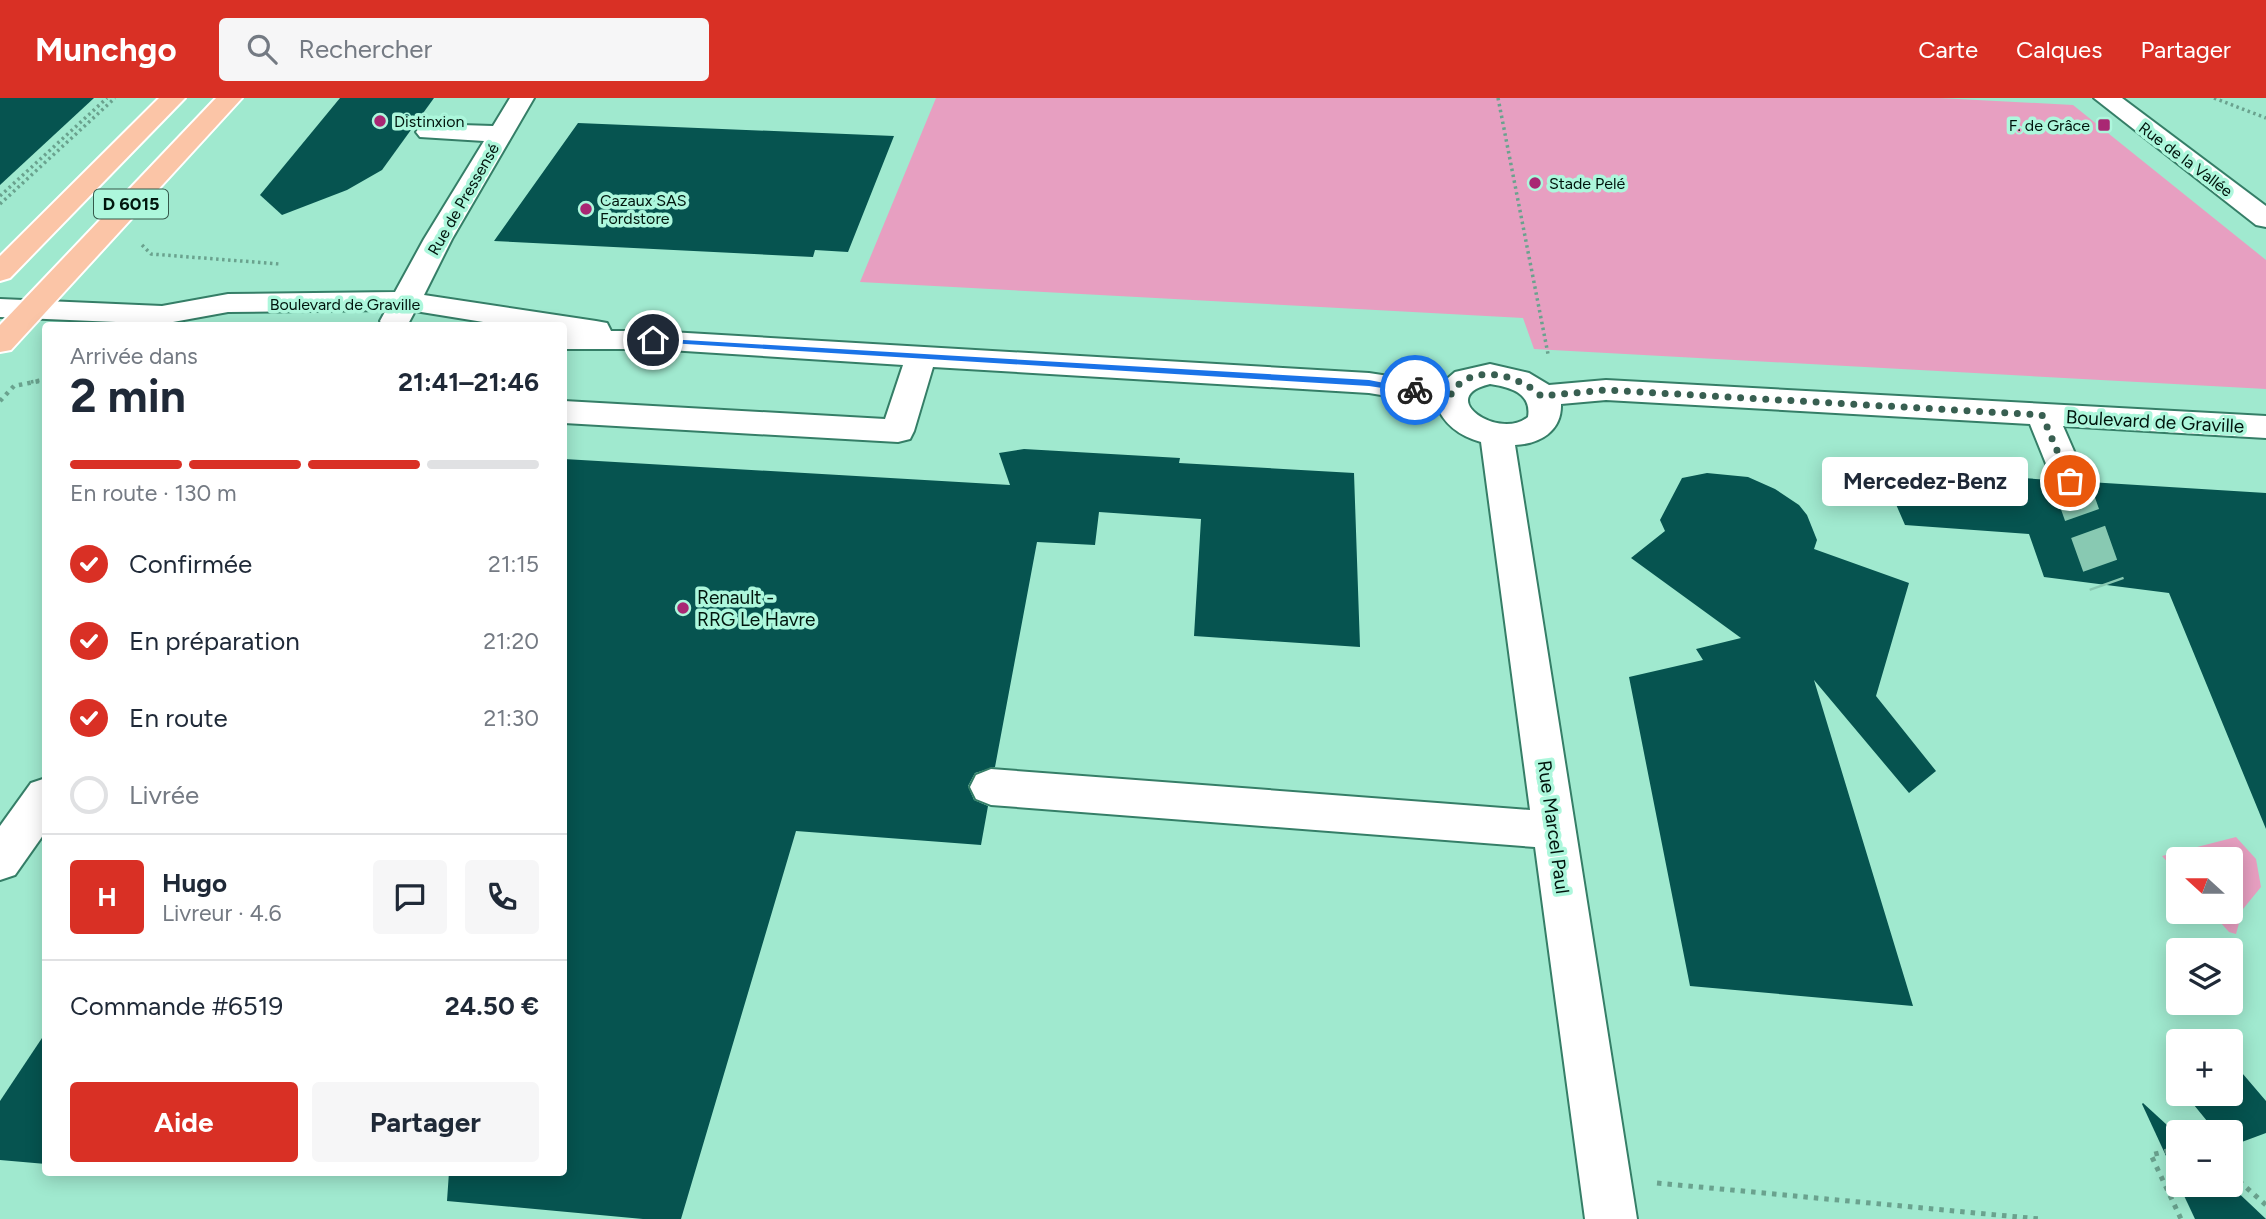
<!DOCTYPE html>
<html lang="fr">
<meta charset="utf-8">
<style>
body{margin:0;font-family:Figtree,sans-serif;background:#f6f6f7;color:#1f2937;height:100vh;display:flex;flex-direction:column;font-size:26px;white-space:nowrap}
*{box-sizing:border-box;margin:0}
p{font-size:23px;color:#747a83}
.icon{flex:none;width:38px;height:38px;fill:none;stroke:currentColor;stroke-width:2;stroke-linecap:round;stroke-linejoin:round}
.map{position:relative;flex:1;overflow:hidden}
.sheet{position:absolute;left:42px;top:224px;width:525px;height:854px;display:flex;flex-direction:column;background:#fff;border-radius:7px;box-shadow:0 4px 18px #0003}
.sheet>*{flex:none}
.needle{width:46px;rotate:291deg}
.controls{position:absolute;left:2166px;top:749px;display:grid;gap:14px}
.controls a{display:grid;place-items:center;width:77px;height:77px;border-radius:7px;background:#fff;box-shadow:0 4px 18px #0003;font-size:35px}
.pin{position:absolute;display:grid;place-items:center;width:60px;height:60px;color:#fff;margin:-30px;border:4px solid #fff;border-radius:50%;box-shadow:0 2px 7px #0007}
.courier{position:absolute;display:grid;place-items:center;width:70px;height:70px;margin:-35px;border:5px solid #1a73e8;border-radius:50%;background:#fff;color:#222;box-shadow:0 2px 9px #0007}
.bubble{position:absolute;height:49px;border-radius:7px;background:#fff;box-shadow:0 4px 18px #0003;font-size:23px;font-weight:700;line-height:49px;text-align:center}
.head em{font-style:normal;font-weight:700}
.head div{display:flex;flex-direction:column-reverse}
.head{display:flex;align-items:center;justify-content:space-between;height:119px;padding:0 28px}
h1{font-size:46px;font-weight:700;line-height:52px}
.bar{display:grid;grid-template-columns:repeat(4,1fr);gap:10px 7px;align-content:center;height:84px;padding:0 28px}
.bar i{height:9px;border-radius:5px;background:#e0e1e3}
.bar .selected{background:#d93025}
.bar p{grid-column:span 4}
.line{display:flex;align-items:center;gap:18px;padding:0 28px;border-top:2px solid #e0e1e3}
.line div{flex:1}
.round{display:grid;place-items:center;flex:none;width:74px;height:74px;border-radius:7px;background:#f6f6f7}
ol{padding:0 28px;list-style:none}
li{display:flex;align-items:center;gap:21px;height:77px}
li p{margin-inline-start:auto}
li .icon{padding:7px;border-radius:50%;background:#d93025;color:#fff;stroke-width:4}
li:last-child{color:#747a83}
li i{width:38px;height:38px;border:4px solid #e0e1e3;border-radius:50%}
.primary-button{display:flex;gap:14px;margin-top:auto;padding:14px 28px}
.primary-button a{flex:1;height:80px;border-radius:7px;background:#d93025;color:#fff;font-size:28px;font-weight:700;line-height:80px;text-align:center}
.primary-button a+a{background:#f6f6f7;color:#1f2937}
header{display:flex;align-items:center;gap:42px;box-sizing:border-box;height:98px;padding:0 35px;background:#d93025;color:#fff}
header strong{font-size:33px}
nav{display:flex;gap:38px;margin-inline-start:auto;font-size:24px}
.search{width:490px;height:63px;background:#f6f6f7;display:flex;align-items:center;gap:18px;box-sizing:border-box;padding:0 24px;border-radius:7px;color:#747a83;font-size:26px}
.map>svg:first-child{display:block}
.green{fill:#e79fc1}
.building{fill:#065450}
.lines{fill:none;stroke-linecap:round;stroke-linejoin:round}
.minor-tunnel{stroke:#88c9b2;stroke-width:36;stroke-dasharray:36 18;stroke-linecap:butt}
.minor-casing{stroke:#357e67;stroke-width:4}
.major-casing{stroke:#fff;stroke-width:4}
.path-far2{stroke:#6aa28e;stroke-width:3.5;stroke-dasharray:2.5 3.5;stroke-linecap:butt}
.path-far1{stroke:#6aa28e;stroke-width:4.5;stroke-dasharray:3.5 5;stroke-linecap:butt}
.path{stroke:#6aa28e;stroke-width:5;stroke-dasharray:4.5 6;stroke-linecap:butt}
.minor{fill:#fff;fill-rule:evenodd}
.major{fill:#fbc5a7;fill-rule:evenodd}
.route{fill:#1a73e8}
.done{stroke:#385f51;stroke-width:7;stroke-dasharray:0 12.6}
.poi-dot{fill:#a92773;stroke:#adf7dc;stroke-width:2.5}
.labels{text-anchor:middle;stroke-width:7;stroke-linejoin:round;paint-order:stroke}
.far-poi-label{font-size:16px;fill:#00150d;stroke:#adf7dc;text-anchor:start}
.far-street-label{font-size:16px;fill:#00150d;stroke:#adf7dc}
.shield{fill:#adf7dc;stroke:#34594b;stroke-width:2}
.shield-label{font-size:18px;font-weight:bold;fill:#00150d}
.street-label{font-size:19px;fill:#00150d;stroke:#adf7dc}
.poi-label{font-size:19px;fill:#00150d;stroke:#adf7dc;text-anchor:start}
</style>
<header>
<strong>Munchgo</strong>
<div class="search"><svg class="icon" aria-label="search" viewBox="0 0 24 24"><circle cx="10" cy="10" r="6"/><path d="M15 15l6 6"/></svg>Rechercher</div>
<nav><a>Carte</a><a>Calques</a><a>Partager</a></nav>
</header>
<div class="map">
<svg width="2266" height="1121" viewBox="0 0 2266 1121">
<rect width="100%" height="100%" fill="#a0e9cf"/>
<g class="green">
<polygon points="936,0 1939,0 2073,7 2266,162 2266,291 1534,251 1523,220 860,184"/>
<polygon points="2236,739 2256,761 2261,789 2243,811 2236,836 2229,834 2211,814 2231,814 2231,761 2179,761 2179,777 2162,758"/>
</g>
<g class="building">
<polygon points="0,0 94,0 0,87"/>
<polygon points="340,0 434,0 382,72 347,92 282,117 260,97"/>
<polygon points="578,25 894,38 848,154 815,152 813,159 494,143"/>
<polygon points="1024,351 1180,360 1179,365 1354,375 1360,549 1194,538 1201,421 1099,414 1095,447 1037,444 995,669 975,675 968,688 974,702 988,708 981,747 796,733 681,1121 643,1121 447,1103 449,1074 564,1074 564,361 1010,387 999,355"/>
<polygon points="1707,375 1748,379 1775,391 1799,407 1807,417 1817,442 1814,451 1909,485 1876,598 1936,673 1909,695 1814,582 1913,908 1690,888 1629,579 1703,562 1696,551 1741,540 1631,460 1665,433 1660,422 1682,380"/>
<polygon points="1909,377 2011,384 2009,379 2050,382 2056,392 2069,397 2083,393 2089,384 2266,395 2266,731 2169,495 2044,479 2029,436 1905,427 1888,388 1915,390"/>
<polygon points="46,934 46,1066 0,1062 0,1003"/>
<polygon points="2231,962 2266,1003 2266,1035 2231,1048 2231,1034 2216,1034 2185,996 2231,996"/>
<polygon points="2143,1005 2179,1038 2179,1086 2142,1006"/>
<polygon points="2179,1087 2230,1087 2266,1121 2195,1121"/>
</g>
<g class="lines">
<polyline class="minor-tunnel" points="2070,383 2107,487"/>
<g class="minor-casing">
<g id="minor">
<path d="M510 0H534L452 141 424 197 596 223 607 225 611 233H653L1369 275 1441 286 1455 274 1490 266 1529 275 1549 287 1606 282 2266 318V340L2063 328 2087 383 2082 391 2070 395 2058 391 2053 383 2030 326 1606 302 1561 306C1562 333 1540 346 1515 347L1637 1121H1585L1535 749 991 707 976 701 970 689 976 677 991 671 1530 712 1481 344C1460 338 1444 327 1436 306L1369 295 933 269 914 333 910 341 898 344 564 325V303L885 321 903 267 653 251H564V228H508L415 213 407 228H383L380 223 386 212 228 214 162 226 0 219V201L162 208 228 196 395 194 424 141 484 43 420 39 416 34 420 29 429 26 493 28ZM1490 286C1510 289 1532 295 1528 319 1499 343 1434 299 1490 286Z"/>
<polygon points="2094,0 2122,0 2266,108 2266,129 2256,127"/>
<polygon points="46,680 46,733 15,777 0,782 0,728 31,685"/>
</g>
</g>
<g class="major-casing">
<g id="major">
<polygon points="159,0 185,0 10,180 0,183 0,158"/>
<polygon points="216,0 242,0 11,252 0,254 0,227"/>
</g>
</g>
<g class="path-far2">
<polyline points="1498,0 1548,256"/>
<polyline points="2214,0 2266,20"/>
<polyline points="0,98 107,0"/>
<polyline points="0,106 115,0"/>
<polyline points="142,147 151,156 280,166"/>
<polyline points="31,284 46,281"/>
</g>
<polyline class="path-far1" points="0,303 14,288 39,283"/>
<g class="path">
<polyline points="2179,1050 2151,1057 2181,1121"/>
<polyline points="2231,1076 2266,1107"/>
<polyline points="1657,1085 2040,1121"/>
</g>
<use href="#minor" class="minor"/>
<use href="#major" class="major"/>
</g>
<polygon class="route" points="650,240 1369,282 1420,292 1415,295 1369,288 653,244 650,243"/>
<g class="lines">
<path class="done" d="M1415 292 1450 298C1468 263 1518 276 1541 298L1606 292 2042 317 2070 383"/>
</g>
<g class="poi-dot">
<circle cx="380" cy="23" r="7"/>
<rect x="2097" y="20" width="14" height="14" rx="3.5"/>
<circle cx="1535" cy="85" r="7"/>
<circle cx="586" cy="111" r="7"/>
<circle cx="683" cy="510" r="7"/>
</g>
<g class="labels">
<g class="far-poi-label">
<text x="394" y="29">Distinxion</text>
<text x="2090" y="33" text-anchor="end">F. de Grâce</text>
<text x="1549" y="91">Stade Pelé</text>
<text x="600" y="108">Cazaux SAS<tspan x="600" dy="18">Fordstore</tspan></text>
</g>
<g class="far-street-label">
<text transform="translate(2186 61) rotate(37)" y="6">Rue de la Vallée</text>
<text transform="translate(463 101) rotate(-60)" y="6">Rue de Pressensé</text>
<text x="345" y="212">Boulevard de Graville</text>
</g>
<rect class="shield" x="94" y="91.5" width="74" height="29" rx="5"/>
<g class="shield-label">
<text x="131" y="112">D 6015</text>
</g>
<g class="street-label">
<text transform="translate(2155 323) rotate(3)" y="7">Boulevard de Graville</text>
<text transform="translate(1554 729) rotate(82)" y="7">Rue Marcel Paul</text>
</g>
<g class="poi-label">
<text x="697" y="506">Renault -<tspan x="697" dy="22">RRG Le Havre</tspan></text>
</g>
</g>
</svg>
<div class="controls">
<a><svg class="needle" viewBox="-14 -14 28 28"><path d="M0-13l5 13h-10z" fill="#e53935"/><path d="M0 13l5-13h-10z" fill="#747a83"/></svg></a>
<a><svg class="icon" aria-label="layers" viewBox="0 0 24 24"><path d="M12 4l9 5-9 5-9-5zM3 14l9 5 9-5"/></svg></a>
<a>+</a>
<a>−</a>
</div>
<div class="pin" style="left:2070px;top:383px;background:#ea580c"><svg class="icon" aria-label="bag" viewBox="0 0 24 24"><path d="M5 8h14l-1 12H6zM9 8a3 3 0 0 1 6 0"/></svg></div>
<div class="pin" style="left:653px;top:242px;background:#1f2937"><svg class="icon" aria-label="home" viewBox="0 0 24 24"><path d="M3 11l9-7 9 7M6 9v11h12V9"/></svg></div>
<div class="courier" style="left:1415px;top:292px"><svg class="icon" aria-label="bike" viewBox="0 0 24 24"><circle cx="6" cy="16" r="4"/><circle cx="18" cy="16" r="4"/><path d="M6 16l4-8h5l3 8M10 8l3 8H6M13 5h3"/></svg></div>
<div class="bubble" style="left:1822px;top:359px;width:206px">Mercedez-Benz</div>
<section class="sheet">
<div class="head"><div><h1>2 min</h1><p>Arrivée dans</p></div><em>21:41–21:46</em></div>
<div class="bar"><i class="selected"></i><i class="selected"></i><i class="selected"></i><i></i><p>En route · 130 m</p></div>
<ol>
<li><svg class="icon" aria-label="check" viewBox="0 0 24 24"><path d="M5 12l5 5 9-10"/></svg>Confirmée<p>21:15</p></li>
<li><svg class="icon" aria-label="check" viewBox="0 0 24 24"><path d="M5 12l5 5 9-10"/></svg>En préparation<p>21:20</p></li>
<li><svg class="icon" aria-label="check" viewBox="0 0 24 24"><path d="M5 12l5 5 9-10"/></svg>En route<p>21:30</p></li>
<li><i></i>Livrée</li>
</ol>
<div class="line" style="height:126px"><b class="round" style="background:#d93025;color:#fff">H</b><div><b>Hugo</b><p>Livreur · 4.6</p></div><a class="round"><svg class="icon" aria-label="chat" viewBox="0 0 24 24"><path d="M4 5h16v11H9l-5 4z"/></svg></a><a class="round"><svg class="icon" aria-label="phone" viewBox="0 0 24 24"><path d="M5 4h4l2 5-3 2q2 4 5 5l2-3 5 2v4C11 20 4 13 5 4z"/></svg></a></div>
<div class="line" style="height:91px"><div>Commande #6519</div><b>24.50 €</b></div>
<div class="primary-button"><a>Aide</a><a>Partager</a></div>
</section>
</div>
